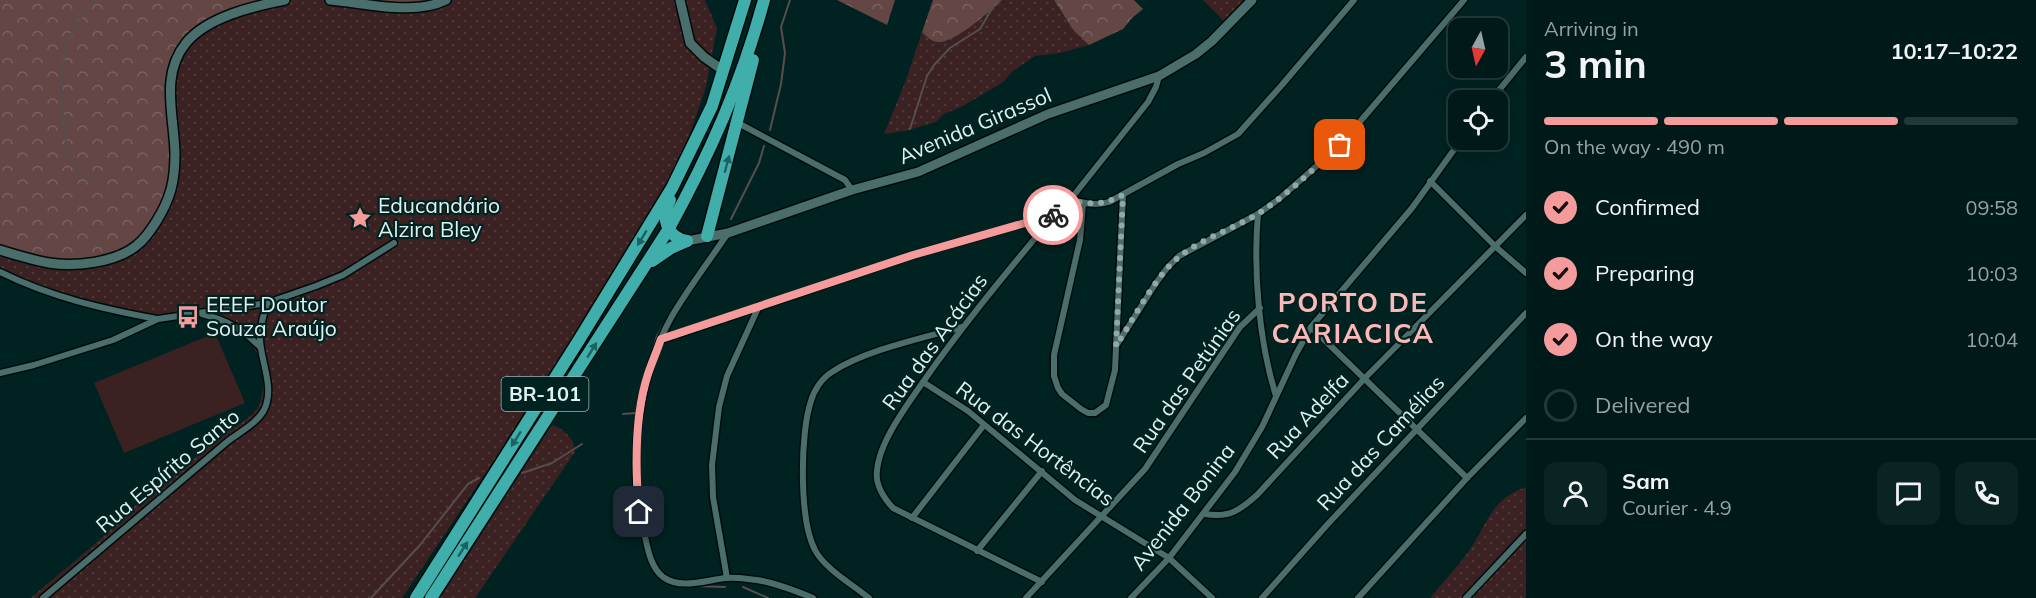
<!DOCTYPE html>
<meta charset="utf-8">
<style>
body{margin:0;font-family:Mulish,sans-serif;background:#0a2323;color:#f1f3f6;height:100vh;display:flex;flex-direction:column;font-size:22px;white-space:nowrap}
*{box-sizing:border-box;margin:0}
p{font-size:20px;color:#95a1a2}
.icon{flex:none;width:33px;height:33px;fill:none;stroke:currentColor;stroke-width:2;stroke-linecap:round;stroke-linejoin:round}
.map{position:relative;flex:1;overflow:hidden}
.sheet{display:flex;flex-direction:column;background:#001a1a;width:510px}
.sheet>*{flex:none}
.needle{width:39px;rotate:188deg}
.tools{position:absolute;left:1448px;top:18px;display:grid;gap:12px}
.tools a{display:grid;place-items:center;width:60px;height:60px;border-radius:12px;background:#001a1a;box-shadow:0 6px 24px #0002,0 0 0 2px #223839;font-size:30px}
.pin{position:absolute;display:grid;place-items:center;width:51px;height:51px;color:#fff;margin:-26px;border-radius:12px;box-shadow:0 3px 9px #0006}
.courier{position:absolute;display:grid;place-items:center;width:60px;height:60px;margin:-30px;border:4px solid #f59b9b;border-radius:50%;background:#fff;color:#222;box-shadow:0 2px 8px #0007}
.overview em{font-style:normal;font-weight:700}
.overview div{display:flex;flex-direction:column-reverse}
.overview{display:flex;align-items:center;justify-content:space-between;height:102px;padding:0 18px}
h1{font-size:39px;font-weight:700;line-height:45px}
.bar{display:grid;grid-template-columns:repeat(4,1fr);gap:9px 6px;align-content:center;height:72px;padding:0 18px}
.bar i{height:8px;border-radius:4px;background:#223839}
.bar .selected{background:#f59b9b}
.bar p{grid-column:span 4}
.line{display:flex;align-items:center;gap:15px;padding:0 18px;border-top:2px solid #223839}
.line div{flex:1}
.round{display:grid;place-items:center;flex:none;width:63px;height:63px;border-radius:12px;background:#0a2323}
ol{padding:0 18px;list-style:none}
li{display:flex;align-items:center;gap:18px;height:66px}
li p{margin-inline-start:auto}
li .icon{padding:6px;border-radius:50%;background:#f59b9b;color:#111;stroke-width:4}
li:last-child{color:#95a1a2}
li i{width:33px;height:33px;border:3px solid #223839;border-radius:50%}
main{display:flex;flex:1;min-height:0}
.map>svg:first-child{display:block}
.grass{fill:url(#grass-dots)}
.forest{fill:url(#forest-crowns)}
.garden{fill:#3b2121}
.lines{fill:none;stroke-linecap:round;stroke-linejoin:round}
.stream{stroke:#574d4d;stroke-width:2}
.street-casing{stroke:#000b0b;stroke-width:9}
.secondary-casing{stroke:#000b0b;stroke-width:12}
.highway-casing{stroke:#000b0b;stroke-width:15}
.street{stroke:#4a6e6c;stroke-width:6}
.secondary{stroke:#4a6e6c;stroke-width:9}
.highway{stroke:#40aeaa;stroke-width:12}
.oneway{fill:#1d625f}
.done{stroke:#90aaa8;stroke-width:6;stroke-dasharray:0 10.8}
.route{stroke:#f59b9b;stroke-width:8}
.labels{text-anchor:middle;stroke-width:4.5;stroke-linejoin:round;paint-order:stroke}
.shield{fill:#002322;stroke:#9bb4b2;stroke-width:1.5}
.shield-label{font-size:20px;font-weight:bold;fill:#def2f0}
.street-label{font-size:21px;fill:#def2f0;stroke:#002322}
.poi-label{font-size:21px;fill:#def2f0;stroke:#002322;text-anchor:start}
.district-label{font-size:27px;font-weight:bold;letter-spacing:1.5px;fill:#fdb8b7;stroke:#002322}
</style>
<main>
<div class="map">
<svg width="1526" height="598" viewBox="0 0 1526 598">
<defs>
<pattern id="grass-dots" width="8" height="8" patternUnits="userSpaceOnUse" patternTransform="scale(1.5)"><rect width="8" height="8" fill="#3b2121"/><path d="M2 2h.1M6 6h.1" fill="none" stroke="#4e3737" stroke-width="1.8" stroke-linecap="round"/></pattern>
<pattern id="forest-crowns" width="20" height="18" patternUnits="userSpaceOnUse" patternTransform="scale(1.5)"><rect width="20" height="18" fill="#644645"/><path d="M2 6a3 3 0 1 1 6 0M12 15a3 3 0 1 1 6 0" fill="none" stroke="#7a6160"/></pattern>
</defs>
<rect width="100%" height="100%" fill="#002322"/>
<g class="grass">
<path d="M266 0H705L717 28 706 87 685 148 653 208 533 402 402 598H31C56 576 82 556 107 533 117 524 126 513 136 505 161 483 189 464 214 442 227 430 247 422 257 409 261 403 262 394 263 387 266 359 250 333 223 322 196 311 170 324 142 319 94 311 46 290 0 273V247L169 96 184 39Z"/>
<path d="M1002 0H1054L1074 31 1089 45 1060 53 1035 56 1013 71 1002 83 963 106 944 114 936 122 905 131 884 134 906 80 922 32C930 39 937 43 947 41L985 16Z"/>
<polygon points="1203,0 1246,0 1225,22"/>
<path d="M552 425C565 430 574 438 575 452L475 598H440Z"/>
<path d="M1526 487V598H1430C1442 583 1455 570 1466 555 1487 528 1488 500 1526 487Z"/>
</g>
<g class="forest">
<polygon points="0,0 266,0 215,17 177,56 170,120 171,190 143,239 116,256 58,262 0,247"/>
<polygon points="347,0 434,0 420,7"/>
<polygon points="837,0 895,0 887,25"/>
<path d="M933 0H1002C991 11 954 43 939 42 932 42 927 37 922 32Z"/>
<polygon points="1054,0 1134,0 1143,9 1132,18 1123,29 1089,45 1074,31"/>
</g>
<polygon class="garden" points="215,333 245,403 124,453 94,383"/>
<g class="lines">
<g class="stream">
<polyline points="910,129 927,76 934,65 950,48 980,29 997,0"/>
<polyline points="770,130 781,84 785,53 781,27 790,0"/>
<path d="M90 181C86 178 81 176 78 173 60 153 58 66 68 41 74 25 85 12 97 0"/>
<polyline points="731,219 759,163 764,146"/>
<polyline points="650,360 657,336 673,308"/>
<polyline points="623,414 636,413"/>
<polyline points="635,433 636,413 639,409"/>
<polyline points="633,472 634,448"/>
<polyline points="522,473 552,463 582,444"/>
<polyline points="633,477 635,502"/>
<polyline points="637,513 640,525"/>
<polyline points="695,586 725,587"/>
<polyline points="743,587 768,598"/>
<polyline points="371,598 420,545 468,484 479,478"/>
</g>
<g class="street-casing">
<g id="street">
<polyline points="1491,100 1526,57"/>
<polyline points="738,123 845,180 852,190"/>
<polyline points="1430,181 1496,247 1526,273"/>
<path d="M1070 200C1083 203 1096 206 1109 202L1178 164 1204 153 1238 134 1281 86 1354 0"/>
<polyline points="1083,203 1080,240 1054,355 1054,376 1058,388 1062,394 1081,409 1088,413 1095,413 1106,405 1115,370 1123,195"/>
<path d="M1258 214C1253 270 1259 342 1276 396"/>
<path d="M728 233C710 260 689 287 672 316 639 375 627 461 643 527 647 544 649 566 663 577 681 590 706 580 726 578 735 577 747 579 757 580 776 583 796 591 813 598"/>
<path d="M0 272C50 297 103 309 157 319"/>
<path d="M202 314C228 321 241 328 260 347"/>
<polyline points="1311,327 1467,478"/>
<polyline points="661,340 913,255 1054,215"/>
<polyline points="1116,346 1156,283 1167,268 1179,256 1258,214 1279,199 1311,171 1340,145 1464,0"/>
<polyline points="0,373 34,365 113,340 158,319 267,303 316,286 343,275 394,243"/>
<polyline points="923,382 968,411 1075,500 1169,558 1212,598"/>
<path d="M1205 514C1229 518 1239 511 1257 495L1365 378 1526 215"/>
<polyline points="912,518 984,425"/>
<polyline points="977,551 1042,471"/>
<polyline points="727,578 713,497 712,465 719,407 727,376 759,306"/>
<path d="M1042 582 893 508C883 497 875 485 877 471 879 442 907 405 923 382 964 323 1009 270 1054 215L1070 200 1148 102 1156 87 1159 76"/>
<path d="M43 598 228 441C240 432 257 423 264 410 275 388 261 362 260 340 259 327 264 315 267 303"/>
<path d="M869 598C853 585 824 568 815 550 799 520 800 433 811 401 814 390 822 378 832 372 865 350 923 338 962 327"/>
<polyline points="1026,598 1145,469 1240,327 1260,308"/>
<polyline points="1131,598 1169,558 1235,472 1262,427 1296,354 1311,327 1412,208 1461,140"/>
<polyline points="1262,598 1326,526 1526,313"/>
<polyline points="1358,598 1467,478 1526,418"/>
<polyline points="1466,598 1526,534"/>
</g>
</g>
<g class="secondary-casing">
<g id="secondary">
<path d="M330 0C365 3 414 16 446 0"/>
<polyline points="680,0 690,43 704,57 724,71"/>
<polyline points="687,241 728,233 852,190 918,172 1048,114 1159,76 1196,54 1212,41 1252,0"/>
<path d="M0 250C16 255 32 260 49 263 74 267 115 263 136 246 144 240 151 230 156 222 171 198 175 181 175 153 174 115 160 75 186 43 207 17 254 6 285 0"/>
</g>
</g>
<g class="highway-casing">
<g id="highway">
<path d="M670 200C661 218 666 237 687 241"/>
<polyline points="707,236 753,60"/>
<polyline points="652,261 671,248 687,241"/>
<polyline points="416,598 579,340 672,188 712,106 745,0"/>
<path d="M431 598 668 230C710 154 741 84 764 0"/>
</g>
</g>
<use href="#street" class="street"/>
<use href="#secondary" class="secondary"/>
<use href="#highway" class="highway"/>
</g>
<defs><path id="oneway-solid" d="M-6-.8H1V-3.2L6.5 0L1 3.2V.8H-6Z" transform="scale(1.5)"/></defs>
<g class="oneway">
<use href="#oneway-solid" transform="translate(727 164) rotate(-75)"/>
<use href="#oneway-solid" transform="translate(642 238) rotate(121)"/>
<use href="#oneway-solid" transform="translate(592 350) rotate(-58)"/>
<use href="#oneway-solid" transform="translate(516 439) rotate(123)"/>
<use href="#oneway-solid" transform="translate(463 549) rotate(-57)"/>
</g>
<g class="lines">
<path class="done" d="M1053 215 1070 200C1092 205 1103 205 1123 195L1116 346C1133 320 1155 276 1179 257 1202 238 1234 229 1259 213 1289 194 1314 168 1340 145"/>
<path class="route" d="M639 512C635 467 634 417 648 374 652 362 657 351 661 339L913 255 1053 215"/>
</g>
<defs>
<g id="sight-bare" transform="scale(1.8)"><path d="M0-6L1.8-2.2L6-1.7L2.9 1.2L3.7 5.4L0 3.3L-3.7 5.4L-2.9 1.2L-6-1.7L-1.8-2.2Z" fill="#f59b9b" stroke="#002322" stroke-width="2.5" paint-order="stroke"/></g>
<g id="bus-bare" transform="scale(1.8)"><path d="M-5-6H5V4H4V6H2V4H-2V6H-4V4H-5ZM-3.5-4V0h7V-4ZM-3.5 1.2v1.5H-2V1.2ZM2 1.2v1.5H3.5V1.2Z" fill="#f59b9b" stroke="#002322" stroke-width="2.5" paint-order="stroke"/></g>
</defs>
<g fill-rule="evenodd">
<use href="#sight-bare" x="360" y="218"/>
<use href="#bus-bare" x="188" y="317"/>
</g>
<g class="labels">
<rect class="shield" x="501.5" y="377" width="87" height="34" rx="4.5"/>
<g class="shield-label">
<text x="545" y="401">BR-101</text>
</g>
<g class="street-label">
<text transform="translate(975 126) rotate(-23)" y="7">Avenida Girassol</text>
<text transform="translate(935 342) rotate(-54)" y="7">Rua das Acácias</text>
<text transform="translate(1187 381) rotate(-55)" y="7">Rua das Petúnias</text>
<text transform="translate(1308 416) rotate(-47)" y="7">Rua Adelfa</text>
<text transform="translate(1381 443) rotate(-47)" y="7">Rua das Camélias</text>
<text transform="translate(1035 444) rotate(37)" y="7">Rua das Hortências</text>
<text transform="translate(168 471) rotate(-40)" y="7">Rua Espírito Santo</text>
<text transform="translate(1183 507) rotate(-52)" y="7">Avenida Bonina</text>
</g>
<g class="poi-label">
<text x="378" y="213">Educandário<tspan x="378" dy="24">Alzira Bley</tspan></text>
<text x="206" y="312">EEEF Doutor<tspan x="206" dy="24">Souza Araújo</tspan></text>
</g>
<g class="district-label">
<text x="1353" y="312">PORTO DE<tspan x="1353" dy="31">CARIACICA</tspan></text>
</g>
</g>
</svg>
<div class="tools">
<a><svg class="needle" viewBox="-14 -14 28 28"><path d="M0-13l5 13h-10z" fill="#e53935"/><path d="M0 13l5-13h-10z" fill="#95a1a2"/></svg></a>
<a><svg class="icon" aria-label="locate" viewBox="0 0 24 24"><circle cx="12" cy="12" r="6"/><path d="M12 2v4M12 18v4M2 12h4M18 12h4"/></svg></a>
</div>
<div class="pin" style="left:1340px;top:145px;background:#ea580c"><svg class="icon" aria-label="bag" viewBox="0 0 24 24"><path d="M5 8h14l-1 12H6zM9 8a3 3 0 0 1 6 0"/></svg></div>
<div class="pin" style="left:639px;top:512px;background:#1f2937"><svg class="icon" aria-label="home" viewBox="0 0 24 24"><path d="M3 11l9-7 9 7M6 9v11h12V9"/></svg></div>
<div class="courier" style="left:1053px;top:215px"><svg class="icon" aria-label="bike" viewBox="0 0 24 24"><circle cx="6" cy="16" r="4"/><circle cx="18" cy="16" r="4"/><path d="M6 16l4-8h5l3 8M10 8l3 8H6M13 5h3"/></svg></div>
</div>
<section class="sheet">
<div class="overview"><div><h1>3 min</h1><p>Arriving in</p></div><em>10:17–10:22</em></div>
<div class="bar"><i class="selected"></i><i class="selected"></i><i class="selected"></i><i></i><p>On the way · 490 m</p></div>
<ol>
<li><svg class="icon" aria-label="check" viewBox="0 0 24 24"><path d="M5 12l5 5 9-10"/></svg>Confirmed<p>09:58</p></li>
<li><svg class="icon" aria-label="check" viewBox="0 0 24 24"><path d="M5 12l5 5 9-10"/></svg>Preparing<p>10:03</p></li>
<li><svg class="icon" aria-label="check" viewBox="0 0 24 24"><path d="M5 12l5 5 9-10"/></svg>On the way<p>10:04</p></li>
<li><i></i>Delivered</li>
</ol>
<div class="line" style="height:108px"><a class="round"><svg class="icon" aria-label="person" viewBox="0 0 24 24"><circle cx="12" cy="8" r="4"/><path d="M4 21q1-7 8-7t8 7"/></svg></a><div><b>Sam</b><p>Courier · 4.9</p></div><a class="round"><svg class="icon" aria-label="chat" viewBox="0 0 24 24"><path d="M4 5h16v11H9l-5 4z"/></svg></a><a class="round"><svg class="icon" aria-label="phone" viewBox="0 0 24 24"><path d="M5 4h4l2 5-3 2q2 4 5 5l2-3 5 2v4C11 20 4 13 5 4z"/></svg></a></div>
</section>
</main>
